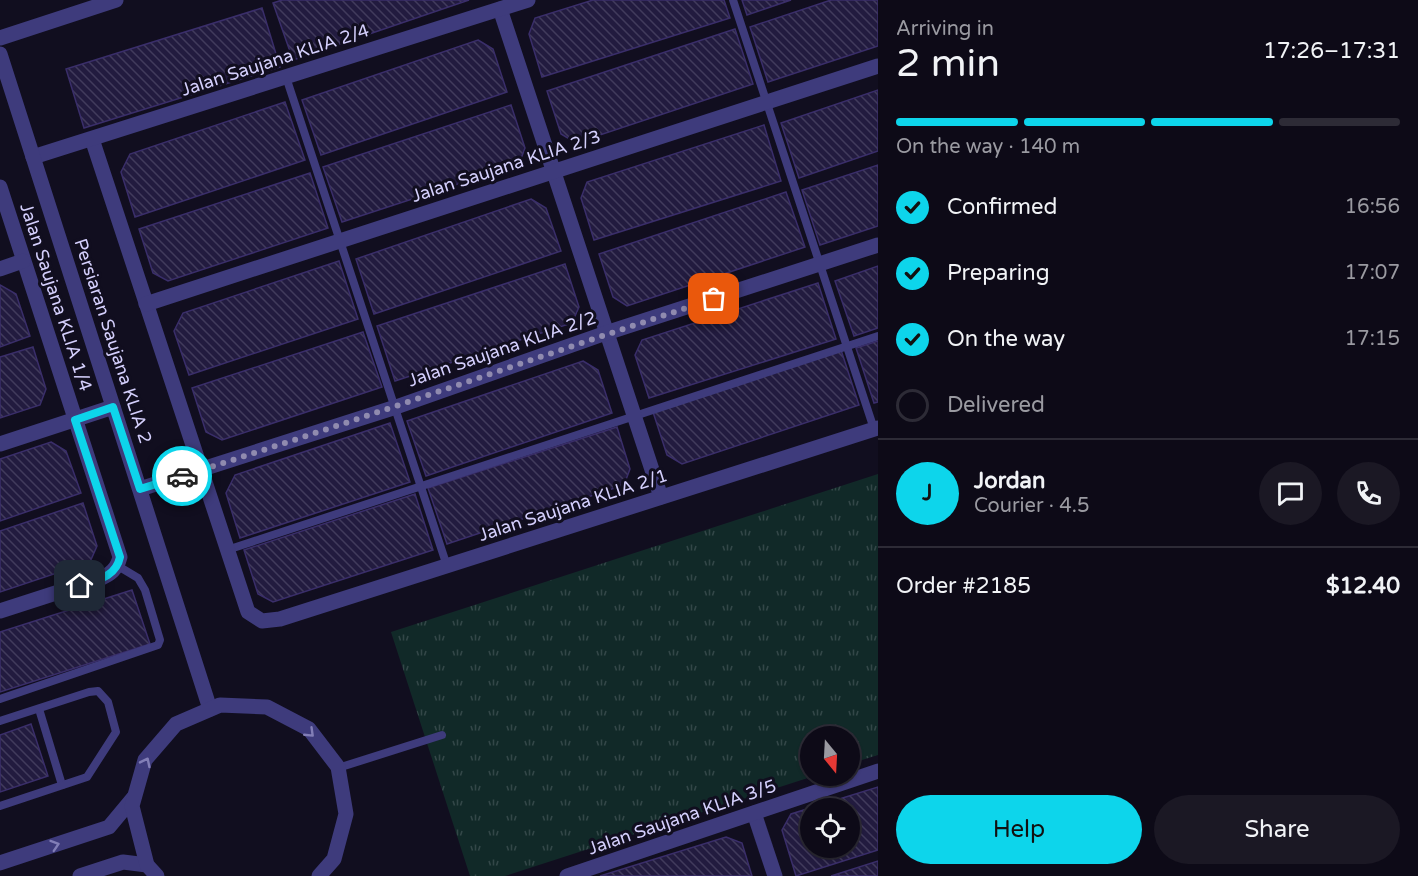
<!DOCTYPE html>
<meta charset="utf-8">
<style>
body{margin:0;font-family:"Varela Round",sans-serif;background:#1b1824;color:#f1f3f6;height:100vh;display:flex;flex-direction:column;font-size:22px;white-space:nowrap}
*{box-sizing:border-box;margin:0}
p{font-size:20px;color:#9a9aa1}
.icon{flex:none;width:33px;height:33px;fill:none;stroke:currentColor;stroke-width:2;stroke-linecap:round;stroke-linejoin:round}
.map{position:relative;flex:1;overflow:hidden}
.sheet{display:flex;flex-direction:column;background:#0d0a17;width:540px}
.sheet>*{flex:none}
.needle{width:39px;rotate:162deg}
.tools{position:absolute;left:800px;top:726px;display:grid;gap:12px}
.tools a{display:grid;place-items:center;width:60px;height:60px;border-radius:50%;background:#0d0a17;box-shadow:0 2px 4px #0004,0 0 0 2px #2d2b36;font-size:30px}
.pin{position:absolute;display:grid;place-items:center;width:51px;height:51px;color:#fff;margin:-26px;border-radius:12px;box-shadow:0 3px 9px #0006}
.courier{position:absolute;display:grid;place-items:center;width:60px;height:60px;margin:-30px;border:4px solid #0dd5eb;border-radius:50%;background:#fff;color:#222;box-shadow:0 2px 8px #0007}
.summary em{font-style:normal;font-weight:600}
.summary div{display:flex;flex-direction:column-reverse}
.summary{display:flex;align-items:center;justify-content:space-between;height:102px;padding:0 18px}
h1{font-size:39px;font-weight:600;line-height:45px}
.bar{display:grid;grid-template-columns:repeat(4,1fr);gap:9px 6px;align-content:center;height:72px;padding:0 18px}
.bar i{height:8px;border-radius:4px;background:#2d2b36}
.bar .current{background:#0dd5eb}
.bar p{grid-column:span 4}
.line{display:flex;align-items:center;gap:15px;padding:0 18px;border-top:2px solid #2d2b36}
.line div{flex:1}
.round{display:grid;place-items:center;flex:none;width:63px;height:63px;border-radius:32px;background:#1b1824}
ol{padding:0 18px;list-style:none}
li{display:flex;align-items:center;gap:18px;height:66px}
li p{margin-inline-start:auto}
li .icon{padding:6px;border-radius:50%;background:#0dd5eb;color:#111;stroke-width:4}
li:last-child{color:#9a9aa1}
li i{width:33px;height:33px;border:3px solid #2d2b36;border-radius:50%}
.cta{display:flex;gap:12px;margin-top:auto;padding:12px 18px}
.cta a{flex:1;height:69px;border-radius:36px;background:#0dd5eb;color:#111;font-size:24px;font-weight:600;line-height:69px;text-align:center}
.cta a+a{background:#1b1824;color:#f1f3f6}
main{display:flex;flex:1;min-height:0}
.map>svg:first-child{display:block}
.grass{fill:url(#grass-tufts)}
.building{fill:url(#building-back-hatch);stroke:#3a2e6a;stroke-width:1.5;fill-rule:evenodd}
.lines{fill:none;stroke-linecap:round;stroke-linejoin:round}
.service{stroke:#3e3b7c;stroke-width:8}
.minor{stroke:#3e3b7c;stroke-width:15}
.tertiary{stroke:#3e3b7c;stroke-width:15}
.oneway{stroke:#827eb6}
.done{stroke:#908baf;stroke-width:6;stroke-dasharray:0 10.8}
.route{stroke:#0dd5eb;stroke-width:8}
.labels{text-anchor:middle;stroke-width:6;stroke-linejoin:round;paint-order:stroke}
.street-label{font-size:18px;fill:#d4cffc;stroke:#110e1f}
</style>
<main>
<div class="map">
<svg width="878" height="876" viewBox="0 0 878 876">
<defs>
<pattern id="grass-tufts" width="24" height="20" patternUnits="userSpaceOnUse" patternTransform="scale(1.5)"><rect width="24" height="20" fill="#112928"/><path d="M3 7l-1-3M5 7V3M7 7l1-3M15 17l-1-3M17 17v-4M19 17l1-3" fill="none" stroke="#334748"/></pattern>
<pattern id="building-back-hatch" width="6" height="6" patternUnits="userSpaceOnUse" patternTransform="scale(1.5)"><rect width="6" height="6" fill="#221b3f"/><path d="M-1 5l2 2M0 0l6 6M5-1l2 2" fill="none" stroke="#413b5c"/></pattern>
</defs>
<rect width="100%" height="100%" fill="#110e1f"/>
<polygon class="grass" points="878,474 878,755 849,764 849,736 810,736 810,776 814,776 505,876 470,876 391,632"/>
<g class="building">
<polygon points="282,0 469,0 293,60 273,3"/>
<polygon points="593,0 724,0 730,18 542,77 529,34 535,18"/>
<polygon points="742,0 791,0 747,15"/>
<polygon points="831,0 878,0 878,46 768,82 750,27"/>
<polygon points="262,8 280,67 84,128 66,69"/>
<polygon points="735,29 753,84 576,143 561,134 547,91"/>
<polygon points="478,40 493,49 507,92 321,155 302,100"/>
<polygon points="878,90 878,151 799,178 781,123"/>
<polygon points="285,102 305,160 135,217 121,172 130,154"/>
<polygon points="511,105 525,148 519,164 342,222 323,167"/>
<polygon points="764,125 781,181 594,240 581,198 587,182"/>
<polygon points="878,165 878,226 820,245 802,190"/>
<polygon points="310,173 328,228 168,281 153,273 139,229"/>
<polygon points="786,192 805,247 627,306 613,297 599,254"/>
<polygon points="531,199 546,208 561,251 374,314 356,259"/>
<polygon points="339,261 358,319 189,375 174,331 183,313"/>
<polygon points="565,264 579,307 572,323 395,381 377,326"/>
<polygon points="878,266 878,328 854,336 835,281"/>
<polygon points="818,283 836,339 649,398 635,355 642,340"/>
<polygon points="0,285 16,294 30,336 0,347"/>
<polygon points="363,332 382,387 222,440 206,432 192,388"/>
<polygon points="878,341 878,402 874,403 856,348"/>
<polygon points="33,347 46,389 40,405 0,418 0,357"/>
<polygon points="841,350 859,405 682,464 667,455 653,412"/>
<polygon points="583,361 598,370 612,413 426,476 407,421"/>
<polygon points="390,423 410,482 240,538 226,493 235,475"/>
<polygon points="617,427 630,469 624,485 447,544 428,488"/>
<polygon points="51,442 66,451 81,493 0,521 0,459"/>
<polygon points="415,494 433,550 273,602 258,594 244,550"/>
<polygon points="83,503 97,546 90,562 0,592 0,531"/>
<polygon points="132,590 150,644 0,692 0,632"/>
<polygon points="31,724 48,776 0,792 0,735"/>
<path d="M878 787V850L796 876 782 830 791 814ZM810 808H849V848H810Z"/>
<polygon points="726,837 742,843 752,876 600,876"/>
<polygon points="878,861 878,876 831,876"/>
</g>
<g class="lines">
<g class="service">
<polyline points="733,0 874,429"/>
<polyline points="286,77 447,566"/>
<polyline points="227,550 878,336"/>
<polyline points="0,699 158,645 160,640 145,590 138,578 118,566"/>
<polyline points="39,709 62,785"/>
<polyline points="0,721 89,692 98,691 108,702 116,732 87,777 0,806"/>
<polyline points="338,768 442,735"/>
</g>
<g class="minor">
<polyline points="500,9 661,497"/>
<polyline points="92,139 248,612 262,621 280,619 878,428"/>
<polyline points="33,157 528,0"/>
<path d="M0 187 120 557C117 569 111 574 99 579L0 611"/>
<polyline points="0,269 23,261"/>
<polyline points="146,304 878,66"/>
<polyline points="0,444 113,407"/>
<polyline points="140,489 396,407 606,333 878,245"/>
<polyline points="754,813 775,876"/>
<polyline points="567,876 878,771"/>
</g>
<g class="tertiary">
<polyline points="0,38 116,0"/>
<polyline points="0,54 210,709"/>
<polyline points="0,863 109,827 134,797"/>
<polyline points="80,876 123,862 147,865"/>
<polyline points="157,876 147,865 132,806 145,760 176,724 220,705 267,707 309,729 338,767 346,814 334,859 319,876"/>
</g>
</g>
<defs><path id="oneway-chevron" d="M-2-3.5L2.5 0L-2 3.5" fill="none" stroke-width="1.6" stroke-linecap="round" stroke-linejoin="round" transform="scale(1.5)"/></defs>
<g class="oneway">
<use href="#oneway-chevron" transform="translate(310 733) rotate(44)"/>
<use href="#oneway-chevron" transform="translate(146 762) rotate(-64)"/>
<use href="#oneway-chevron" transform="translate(55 845) rotate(-18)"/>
</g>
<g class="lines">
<path class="done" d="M182 476C361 420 536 357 714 299"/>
<path class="route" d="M80 586C97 580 116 577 120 557L75 420 113 407 140 489 182 476"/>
</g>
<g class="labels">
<g class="street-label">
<text transform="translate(275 60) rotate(-18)" y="6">Jalan Saujana KLIA 2/4</text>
<text transform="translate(506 166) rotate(-18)" y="6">Jalan Saujana KLIA 2/3</text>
<text transform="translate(56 297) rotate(72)" y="6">Jalan Saujana KLIA 1/4</text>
<text transform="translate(113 341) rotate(72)" y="6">Persiaran Saujana KLIA 2</text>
<text transform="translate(502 349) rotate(-19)" y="6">Jalan Saujana KLIA 2/2</text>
<text transform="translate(573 505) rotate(-18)" y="6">Jalan Saujana KLIA 2/1</text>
<text transform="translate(682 817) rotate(-19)" y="6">Jalan Saujana KLIA 3/5</text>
</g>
</g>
</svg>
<div class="tools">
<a><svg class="needle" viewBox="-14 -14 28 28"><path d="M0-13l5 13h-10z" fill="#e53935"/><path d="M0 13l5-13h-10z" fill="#9a9aa1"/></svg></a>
<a><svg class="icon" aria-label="locate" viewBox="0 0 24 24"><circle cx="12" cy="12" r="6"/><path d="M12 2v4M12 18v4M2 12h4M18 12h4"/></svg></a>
</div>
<div class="pin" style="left:714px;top:299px;background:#ea580c"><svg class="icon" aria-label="bag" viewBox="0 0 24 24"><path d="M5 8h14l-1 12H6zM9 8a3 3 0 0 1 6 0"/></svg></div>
<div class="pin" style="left:80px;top:586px;background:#1f2937"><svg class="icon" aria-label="home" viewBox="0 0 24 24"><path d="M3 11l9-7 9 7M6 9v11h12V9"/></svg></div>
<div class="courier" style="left:182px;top:476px"><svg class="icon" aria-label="car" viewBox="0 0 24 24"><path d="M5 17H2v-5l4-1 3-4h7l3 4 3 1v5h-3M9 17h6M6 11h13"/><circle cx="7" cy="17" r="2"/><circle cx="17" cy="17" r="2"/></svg></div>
</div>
<section class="sheet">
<div class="summary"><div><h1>2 min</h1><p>Arriving in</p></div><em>17:26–17:31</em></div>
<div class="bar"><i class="current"></i><i class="current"></i><i class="current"></i><i></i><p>On the way · 140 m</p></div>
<ol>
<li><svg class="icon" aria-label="check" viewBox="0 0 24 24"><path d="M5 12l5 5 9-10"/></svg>Confirmed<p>16:56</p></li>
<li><svg class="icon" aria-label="check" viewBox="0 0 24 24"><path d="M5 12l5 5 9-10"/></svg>Preparing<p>17:07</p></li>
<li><svg class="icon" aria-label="check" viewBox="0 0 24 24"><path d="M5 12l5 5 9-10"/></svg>On the way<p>17:15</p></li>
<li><i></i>Delivered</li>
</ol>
<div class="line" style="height:108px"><b class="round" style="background:#0dd5eb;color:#111">J</b><div><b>Jordan</b><p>Courier · 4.5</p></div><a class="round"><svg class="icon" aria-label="chat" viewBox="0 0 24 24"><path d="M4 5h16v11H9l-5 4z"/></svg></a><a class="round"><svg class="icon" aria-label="phone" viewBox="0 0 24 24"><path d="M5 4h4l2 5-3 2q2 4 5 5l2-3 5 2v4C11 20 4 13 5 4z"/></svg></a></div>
<div class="line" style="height:78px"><div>Order #2185</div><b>$12.40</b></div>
<div class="cta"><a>Help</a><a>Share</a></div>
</section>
</main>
